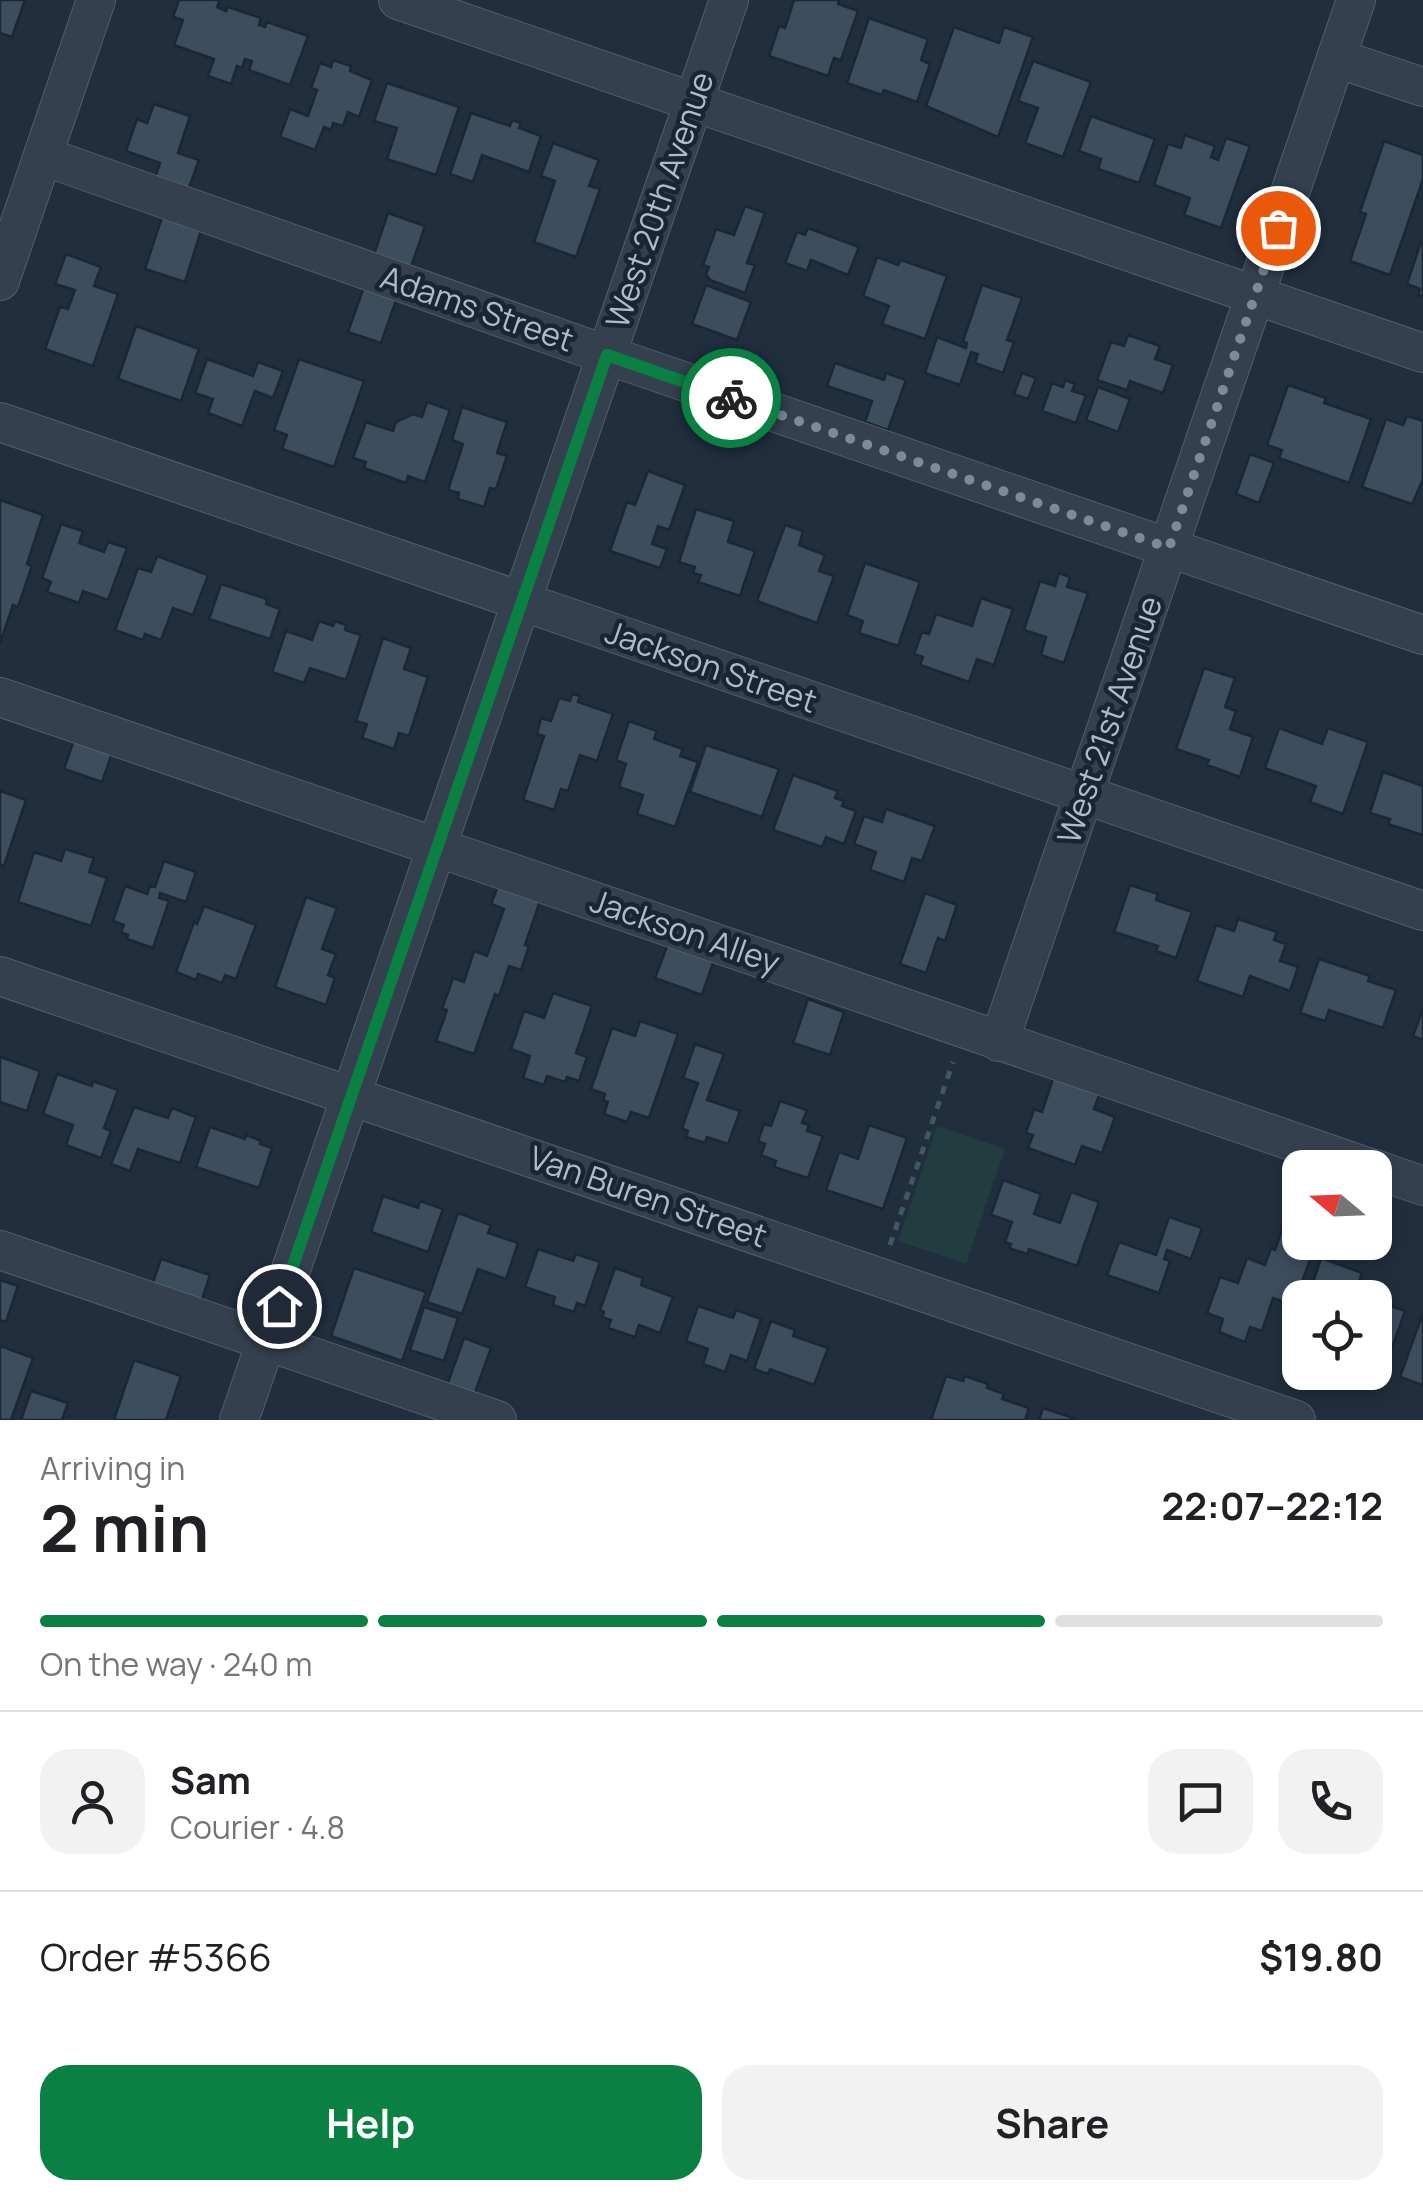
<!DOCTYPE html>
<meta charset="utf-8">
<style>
body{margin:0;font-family:Manrope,sans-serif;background:#f2f2f2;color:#202124;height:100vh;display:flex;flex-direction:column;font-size:38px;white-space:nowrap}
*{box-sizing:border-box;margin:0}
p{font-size:32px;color:#757577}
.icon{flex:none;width:55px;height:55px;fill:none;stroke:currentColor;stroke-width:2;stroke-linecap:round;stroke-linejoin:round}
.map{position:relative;height:1420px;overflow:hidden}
.panel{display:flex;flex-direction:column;background:#fff;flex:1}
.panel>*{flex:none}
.needle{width:65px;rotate:289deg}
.tools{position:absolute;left:1282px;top:1150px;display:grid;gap:20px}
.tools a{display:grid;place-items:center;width:110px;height:110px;border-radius:20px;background:#fff;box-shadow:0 5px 15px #0003;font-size:50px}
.pin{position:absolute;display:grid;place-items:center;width:85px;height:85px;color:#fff;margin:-42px;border:5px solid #fff;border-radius:50%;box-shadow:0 2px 10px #0007}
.courier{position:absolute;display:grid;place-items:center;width:100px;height:100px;margin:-50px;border:8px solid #0b8043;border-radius:50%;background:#fff;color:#222;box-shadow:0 2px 12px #0007}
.headline em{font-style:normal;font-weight:700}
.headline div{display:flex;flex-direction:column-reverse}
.headline{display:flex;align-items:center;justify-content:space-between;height:170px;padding:0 40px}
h1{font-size:65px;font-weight:700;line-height:75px}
.bar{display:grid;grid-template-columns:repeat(4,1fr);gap:15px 10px;align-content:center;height:120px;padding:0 40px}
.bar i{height:12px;border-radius:8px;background:#e0e0e0}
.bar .on{background:#0b8043}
.bar p{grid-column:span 4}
.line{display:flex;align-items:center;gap:25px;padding:0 40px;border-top:2px solid #e0e0e0}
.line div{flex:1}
.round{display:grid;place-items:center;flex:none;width:105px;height:105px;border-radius:30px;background:#f2f2f2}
.primary-button{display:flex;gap:20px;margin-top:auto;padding:20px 40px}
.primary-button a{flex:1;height:115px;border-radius:30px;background:#0b8043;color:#fff;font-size:40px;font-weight:700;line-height:115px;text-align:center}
.primary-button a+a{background:#f2f2f2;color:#202124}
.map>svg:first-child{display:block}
.green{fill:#223d3f}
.building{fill:#3c4d5e;stroke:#1c2735;stroke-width:2.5}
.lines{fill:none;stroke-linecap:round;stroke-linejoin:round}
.minor-casing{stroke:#535e6c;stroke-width:40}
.path{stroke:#405a5c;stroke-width:5;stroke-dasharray:8 8;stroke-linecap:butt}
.minor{stroke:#34404e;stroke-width:38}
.done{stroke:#7e8a99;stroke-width:10;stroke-dasharray:0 18}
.route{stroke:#0b8043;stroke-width:12}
.labels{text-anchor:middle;stroke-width:9;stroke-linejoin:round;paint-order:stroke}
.street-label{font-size:32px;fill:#b0bbca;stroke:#1a2533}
</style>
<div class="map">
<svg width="1423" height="1420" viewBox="0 0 1423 1420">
<rect width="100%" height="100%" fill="#202e3e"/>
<polygon class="green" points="937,1126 1005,1149 966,1264 898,1241"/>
<g class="building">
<polygon points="0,0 25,0 12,37 0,33"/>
<polygon points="179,0 220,0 217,7 226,11 228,7 261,18 259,25 265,27 267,22 308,36 290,85 249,70 252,61 245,59 242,68 237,66 231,84 208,76 214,59 174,45 183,20 173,17"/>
<polygon points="794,0 839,0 838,4 858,11 841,60 834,58 828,76 769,56 779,26 785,28"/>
<polygon points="869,18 928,39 921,60 930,64 917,102 884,90 882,95 847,83"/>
<polygon points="954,27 999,43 1004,27 1033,37 998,137 926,106"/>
<polygon points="333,60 351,66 350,71 372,80 359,117 348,112 343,126 333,123 331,130 324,127 315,150 280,137 290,109 308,116 317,90 311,88 320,63 331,67"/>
<polygon points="1033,61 1091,82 1063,157 1025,143 1038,108 1018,101"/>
<polygon points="387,83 459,107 436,175 387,159 397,128 374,121"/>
<polygon points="154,104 190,116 178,153 199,160 186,196 153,184 160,163 126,151 137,119 147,123"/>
<polygon points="471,113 510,126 512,120 521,123 519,128 541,136 529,172 482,155 473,182 450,174"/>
<polygon points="1091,116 1155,139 1139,183 1098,169 1101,159 1079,151"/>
<polygon points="1185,135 1215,146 1211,157 1218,160 1226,138 1250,146 1221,228 1184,215 1190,198 1154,185 1168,144 1181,148"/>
<polygon points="1384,141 1423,155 1423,179 1390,275 1350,261 1366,214 1360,212"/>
<polygon points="553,143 599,160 589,186 600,189 576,257 534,242 555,181 541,176"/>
<polygon points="745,206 765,213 747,263 755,265 745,293 710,280 706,274 709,267 703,265 716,229 734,235"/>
<polygon points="388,213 425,226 408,276 371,263"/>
<polygon points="163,214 202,227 185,282 145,269"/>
<polygon points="808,228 859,247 848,275 811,260 807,271 785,263 797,232 805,235"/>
<polygon points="1421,242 1423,243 1423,296 1418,295 1420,289 1407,284"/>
<polygon points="66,254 101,267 94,286 118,294 93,366 45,349 60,307 68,309 75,290 55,284"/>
<polygon points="877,257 898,265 901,260 947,276 925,339 882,324 889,306 863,296"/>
<polygon points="365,284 398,295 381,343 348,332"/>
<polygon points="706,285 751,302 737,340 692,324"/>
<polygon points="982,285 1022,298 1007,340 1014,342 1003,373 975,363 978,354 971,352 960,385 925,373 937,337 966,348 967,343 963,341"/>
<polygon points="136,326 199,349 181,401 118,379"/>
<polygon points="1128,335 1160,346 1155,359 1173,365 1163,393 1130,381 1127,390 1097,380 1111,342 1124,346"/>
<polygon points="207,359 253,376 258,362 283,371 273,398 255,391 242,426 208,413 213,399 195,393"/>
<polygon points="299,359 364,381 334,467 282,449 287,435 274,430"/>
<polygon points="835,363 884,380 886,373 906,380 888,430 865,422 872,401 827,386"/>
<polygon points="1022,373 1036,378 1028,399 1014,394"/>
<polygon points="1065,380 1075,384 1072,391 1086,395 1076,423 1042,411 1052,383 1063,387"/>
<polygon points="1288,385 1326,398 1324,403 1371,419 1349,483 1279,458 1282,450 1267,445"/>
<polygon points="1098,387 1130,399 1118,432 1086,420"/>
<polygon points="427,402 450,410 425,482 408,476 406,483 364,468 366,462 353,458 366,422 393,431 396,422 413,414 422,417"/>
<polygon points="462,407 507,422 497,453 507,456 496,489 490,488 484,507 458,499 459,493 448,490 463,444 452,440"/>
<polygon points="1407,416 1423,421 1423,479 1412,504 1362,487 1386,419 1403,425"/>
<polygon points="1250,454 1274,463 1259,503 1236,494"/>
<polygon points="648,471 685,485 669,530 658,526 652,544 667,549 660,568 610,551 627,502 635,505"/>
<polygon points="0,500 43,515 27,564 32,566 18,607 13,605 0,643"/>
<polygon points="696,509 734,521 728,542 755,551 740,596 698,582 701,575 693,573 695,567 679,562"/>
<polygon points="61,524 83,531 79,543 104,552 108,542 127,548 108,600 83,591 79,603 47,592 51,582 42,578"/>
<polygon points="785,525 803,531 799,545 825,555 819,571 834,576 817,623 757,601"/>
<polygon points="157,556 208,575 193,615 173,608 161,640 145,634 143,640 115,630 138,568 151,572"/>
<polygon points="865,563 920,582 898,646 859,633 863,621 847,615"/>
<polygon points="1059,573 1070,577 1067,587 1088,593 1064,663 1041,655 1046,637 1024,630 1040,581 1055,586"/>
<polygon points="221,584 267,599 266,604 280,609 270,639 209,619"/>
<polygon points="981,598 1013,609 994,665 977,659 969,682 920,665 923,657 914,654 922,632 929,634 936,614 972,626"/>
<polygon points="319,621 333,626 335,621 346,625 345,630 361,635 346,680 310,668 304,683 272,672 286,631 312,640"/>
<polygon points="383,638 411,648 404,669 428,677 409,736 399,733 394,749 362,738 367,724 356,721"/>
<polygon points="1204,668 1235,678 1225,707 1236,711 1230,729 1253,737 1240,777 1207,765 1209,760 1176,749"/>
<polygon points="572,694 580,696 578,702 613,714 597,761 580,755 568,791 561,789 554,810 523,800 544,736 537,734 541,718 551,721 559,698 570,701"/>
<polygon points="629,721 657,731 654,739 683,749 680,756 698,762 675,827 637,814 643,795 619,787 626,764 616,760"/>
<polygon points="1279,728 1322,744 1328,728 1368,742 1343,814 1310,802 1316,786 1265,768"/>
<polygon points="74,740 112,753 102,782 64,769"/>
<polygon points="706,745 779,769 762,817 690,792"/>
<polygon points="1383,772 1423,786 1423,835 1388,824 1390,819 1370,813"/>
<polygon points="793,775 838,791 835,798 844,801 842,806 856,811 844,844 826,837 822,847 773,830"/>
<polygon points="0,791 26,800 4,866 0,865"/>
<polygon points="886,809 935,826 922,861 912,858 904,882 870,870 876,852 854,844 864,816 882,822"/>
<polygon points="65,849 94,858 89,872 107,878 91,926 18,902 34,852 61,861"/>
<polygon points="164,861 196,872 186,902 160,893 159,898 169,901 153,948 127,939 128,935 121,932 124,925 113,921 125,886 147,894 150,886 155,887"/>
<polygon points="1130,885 1158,894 1156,900 1192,912 1176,958 1156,951 1158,946 1114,932"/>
<polygon points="498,886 540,901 525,945 529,946 521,970 509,966 499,996 495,994 474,1054 436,1041 447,1010 442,1009 453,978 464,982 474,951 487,956 504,909 491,904"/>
<polygon points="925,893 957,905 945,941 938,938 926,973 900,964"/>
<polygon points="306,897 337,908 322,949 336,954 328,975 335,978 326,1005 275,987"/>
<polygon points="204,906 256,925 236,979 225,975 222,983 198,974 196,980 176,972 194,922 197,924"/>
<polygon points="1238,919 1277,932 1274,940 1286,944 1280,961 1298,967 1290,991 1250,976 1243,997 1197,981 1216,925 1234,931"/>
<polygon points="668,944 714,960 702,995 655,978"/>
<polygon points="1319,959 1370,976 1368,981 1396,990 1383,1028 1329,1010 1325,1021 1300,1013"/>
<polygon points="553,993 592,1006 576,1053 587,1057 579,1081 567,1077 565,1082 547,1076 544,1085 523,1078 530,1056 511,1049 524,1011 544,1018"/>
<polygon points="808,999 844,1012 830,1055 793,1043"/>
<polygon points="1423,1008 1423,1040 1413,1036"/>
<polygon points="640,1021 678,1034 649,1118 631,1112 627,1122 604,1114 608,1102 603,1100 605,1094 591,1089 612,1028 635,1036"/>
<polygon points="695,1044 724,1054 707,1100 740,1111 728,1144 707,1137 705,1143 686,1137 688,1131 682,1128 698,1083 683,1078"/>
<polygon points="0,1057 40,1071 27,1111 0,1102"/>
<polygon points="57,1074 92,1086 93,1081 118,1090 104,1128 111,1131 101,1158 66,1145 73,1125 43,1114"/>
<polygon points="1054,1076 1100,1093 1094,1109 1115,1117 1102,1153 1082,1146 1075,1165 1028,1148 1033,1135 1026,1133 1034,1109 1042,1112"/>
<polygon points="780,1101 807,1110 802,1123 809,1125 807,1131 823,1136 808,1178 774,1167 776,1161 761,1155 765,1144 758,1141 764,1124 771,1126"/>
<polygon points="134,1107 168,1118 172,1108 196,1117 180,1163 138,1149 130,1171 111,1164"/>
<polygon points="869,1125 907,1138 883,1209 826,1190 839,1152 858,1159"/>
<polygon points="210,1127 245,1139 246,1135 261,1141 260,1144 272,1148 259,1188 196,1167"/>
<polygon points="1003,1180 1041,1194 1034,1214 1060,1223 1071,1192 1099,1202 1077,1266 1029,1249 1027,1254 1009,1248 1011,1244 1005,1242 1012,1222 991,1215"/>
<polygon points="383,1196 418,1208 420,1201 443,1209 428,1252 371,1232"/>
<polygon points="458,1213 491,1225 488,1233 518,1243 506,1279 478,1269 462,1314 427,1302"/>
<polygon points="1288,1213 1300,1217 1300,1242 1316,1242 1294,1305 1273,1298 1262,1331 1250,1327 1245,1342 1219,1332 1223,1319 1207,1313 1220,1277 1238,1283 1247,1258 1265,1265 1271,1248 1275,1250"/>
<polygon points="1169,1217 1202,1228 1191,1259 1167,1250 1164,1259 1170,1261 1159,1293 1107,1275 1119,1242 1156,1255"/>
<polygon points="538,1249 573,1261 576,1254 600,1262 585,1306 577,1303 574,1312 553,1305 555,1297 525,1287"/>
<polygon points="1321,1258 1362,1273 1353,1298 1326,1298 1310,1292"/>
<polygon points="161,1259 210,1275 200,1306 151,1289"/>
<polygon points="354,1268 426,1292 402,1361 331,1336"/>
<polygon points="615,1268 643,1278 641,1285 673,1297 660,1333 639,1325 635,1337 608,1328 611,1320 602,1317 604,1312 600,1310"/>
<polygon points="0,1280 18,1286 6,1322 0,1320"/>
<polygon points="1377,1301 1405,1311 1383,1373 1375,1370"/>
<polygon points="698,1306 733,1318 736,1310 761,1319 747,1361 731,1355 725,1372 703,1364 708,1349 686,1341"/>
<polygon points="424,1307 458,1318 444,1361 410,1350"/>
<polygon points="1423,1313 1423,1385 1400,1377"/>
<polygon points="771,1321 795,1330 793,1336 828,1348 814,1385 770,1369 768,1374 754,1369"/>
<polygon points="464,1338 491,1348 473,1398 446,1388"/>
<polygon points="0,1346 33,1358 11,1420 0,1420"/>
<polygon points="134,1360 181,1376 166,1420 114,1420"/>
<polygon points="946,1376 963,1381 965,1376 988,1384 987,1388 1004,1394 1002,1399 1029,1408 1025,1420 931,1420"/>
<polygon points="31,1391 68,1403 62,1420 21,1420"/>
<polygon points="1043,1408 1079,1420 1039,1420"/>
</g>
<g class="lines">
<g class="minor-casing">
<g id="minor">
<polyline points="398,0 1423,353"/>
<polyline points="1336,58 1423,87"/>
<polyline points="43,156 607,355 1423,635"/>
<polyline points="0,281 96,0"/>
<polyline points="0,422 1423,911"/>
<polyline points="0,697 1370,1168"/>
<polyline points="0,976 1296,1420"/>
<polyline points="999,1042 1356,0"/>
<polyline points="1375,1169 1423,1186"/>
<polyline points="0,1250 497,1420"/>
<polyline points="239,1420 729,0"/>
</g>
</g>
<polyline class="path" points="890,1245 953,1062"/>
<use href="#minor" class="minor"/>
</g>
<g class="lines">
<polyline class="done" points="731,398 1169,548 1278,228"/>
<polyline class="route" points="279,1306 607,355 731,398"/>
</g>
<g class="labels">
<g class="street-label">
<text transform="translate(660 200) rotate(-71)" y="11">West 20th Avenue</text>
<text transform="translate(477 309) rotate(19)" y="11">Adams Street</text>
<text transform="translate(711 667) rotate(19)" y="11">Jackson Street</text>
<text transform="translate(1110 720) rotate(-71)" y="11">West 21st Avenue</text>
<text transform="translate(685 932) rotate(19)" y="11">Jackson Alley</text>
<text transform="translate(648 1197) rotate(19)" y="11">Van Buren Street</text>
</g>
</g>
</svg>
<div class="tools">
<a><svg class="needle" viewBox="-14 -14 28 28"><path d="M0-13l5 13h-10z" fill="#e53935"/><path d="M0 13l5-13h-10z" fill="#757577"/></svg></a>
<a><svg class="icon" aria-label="locate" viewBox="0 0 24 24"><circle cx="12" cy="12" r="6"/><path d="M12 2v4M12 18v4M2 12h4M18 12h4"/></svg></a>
</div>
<div class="pin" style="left:1278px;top:228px;background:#ea580c"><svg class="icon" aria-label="bag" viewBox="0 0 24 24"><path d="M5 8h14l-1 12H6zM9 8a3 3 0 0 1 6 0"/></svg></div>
<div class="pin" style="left:279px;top:1306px;background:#1f2937"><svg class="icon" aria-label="home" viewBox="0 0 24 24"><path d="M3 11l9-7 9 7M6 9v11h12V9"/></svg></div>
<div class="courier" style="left:731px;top:398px"><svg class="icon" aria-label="bike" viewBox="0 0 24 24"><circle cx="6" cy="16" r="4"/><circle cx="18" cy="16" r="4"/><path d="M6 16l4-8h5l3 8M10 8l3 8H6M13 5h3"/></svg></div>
</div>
<section class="panel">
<div class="headline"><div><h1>2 min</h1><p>Arriving in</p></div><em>22:07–22:12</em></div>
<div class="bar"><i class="on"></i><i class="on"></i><i class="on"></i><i></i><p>On the way · 240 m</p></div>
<div class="line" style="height:180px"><a class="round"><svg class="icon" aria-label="person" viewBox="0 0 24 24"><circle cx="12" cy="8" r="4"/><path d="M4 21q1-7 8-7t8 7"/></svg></a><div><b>Sam</b><p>Courier · 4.8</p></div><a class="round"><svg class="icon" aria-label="chat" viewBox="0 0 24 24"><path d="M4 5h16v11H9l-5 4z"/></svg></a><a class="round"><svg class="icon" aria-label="phone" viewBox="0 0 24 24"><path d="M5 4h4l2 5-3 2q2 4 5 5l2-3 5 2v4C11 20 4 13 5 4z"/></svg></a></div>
<div class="line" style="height:130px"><div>Order #5366</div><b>$19.80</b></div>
<div class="primary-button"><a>Help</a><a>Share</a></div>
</section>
